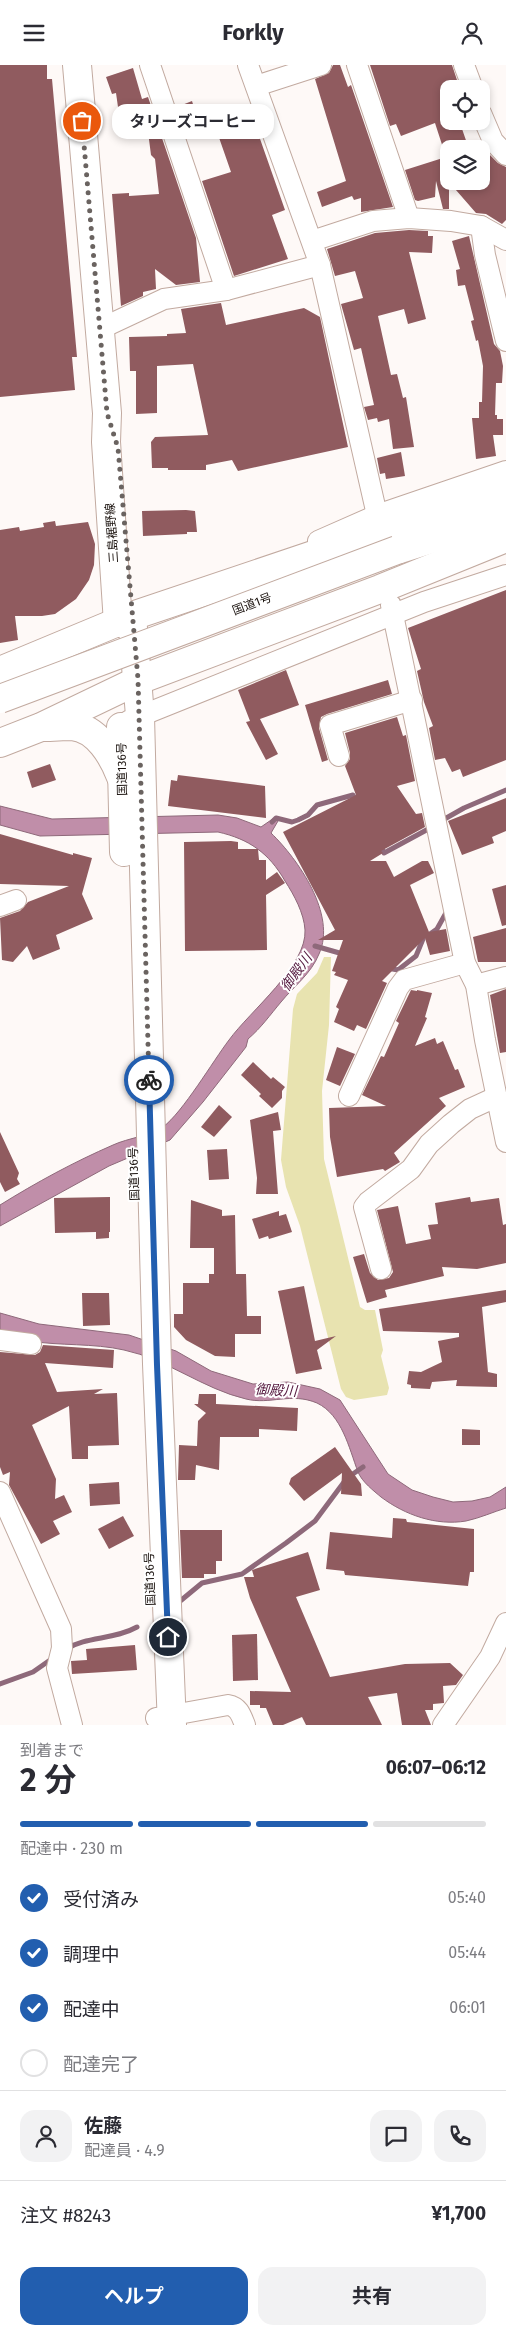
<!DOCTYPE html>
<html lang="ja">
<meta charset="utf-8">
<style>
body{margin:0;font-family:"Fira Sans","Noto Sans JP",sans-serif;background:#f2f2f3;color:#2b2b33;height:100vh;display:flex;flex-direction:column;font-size:19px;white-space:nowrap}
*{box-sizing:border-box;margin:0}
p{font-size:16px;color:#7c7c81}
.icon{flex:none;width:28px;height:28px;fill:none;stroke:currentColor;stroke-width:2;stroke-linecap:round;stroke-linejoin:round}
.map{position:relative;height:1660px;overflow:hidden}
.drawer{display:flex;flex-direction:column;background:#fff;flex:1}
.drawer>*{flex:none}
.fabs{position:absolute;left:440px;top:15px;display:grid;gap:10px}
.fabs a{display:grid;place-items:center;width:50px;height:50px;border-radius:10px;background:#fff;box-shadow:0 2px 8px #0003;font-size:25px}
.pin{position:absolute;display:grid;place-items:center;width:42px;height:42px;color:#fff;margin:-21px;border:2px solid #fff;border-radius:50%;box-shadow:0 1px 5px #0007}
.courier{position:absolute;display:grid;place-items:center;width:50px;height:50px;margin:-25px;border:4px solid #225eaf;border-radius:50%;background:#fff;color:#222;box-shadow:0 1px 6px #0007}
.bubble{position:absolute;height:35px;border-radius:15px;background:#fff;box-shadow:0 2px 8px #0003;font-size:16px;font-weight:700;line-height:35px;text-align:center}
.head em{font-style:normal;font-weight:700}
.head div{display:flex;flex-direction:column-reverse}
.head{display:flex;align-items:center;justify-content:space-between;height:85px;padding:0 20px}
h1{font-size:32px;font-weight:700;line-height:38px}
.bar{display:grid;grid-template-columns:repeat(4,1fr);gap:8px 5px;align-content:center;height:60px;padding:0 20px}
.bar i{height:6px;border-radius:4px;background:#e1e1e2}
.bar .current{background:#225eaf}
.bar p{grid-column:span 4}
.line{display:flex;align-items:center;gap:12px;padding:0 20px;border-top:1px solid #e1e1e2}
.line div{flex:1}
.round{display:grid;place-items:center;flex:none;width:52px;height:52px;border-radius:15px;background:#f2f2f3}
ol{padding:0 20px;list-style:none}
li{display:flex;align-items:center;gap:15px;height:55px}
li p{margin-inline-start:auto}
li .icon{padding:5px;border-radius:50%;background:#225eaf;color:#fff;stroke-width:4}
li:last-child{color:#7c7c81}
li i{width:28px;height:28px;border:2px solid #e1e1e2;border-radius:50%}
.action{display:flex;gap:10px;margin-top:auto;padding:10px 20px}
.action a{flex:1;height:58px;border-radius:15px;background:#225eaf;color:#fff;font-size:20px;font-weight:700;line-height:58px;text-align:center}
.action a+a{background:#f2f2f3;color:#2b2b33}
header{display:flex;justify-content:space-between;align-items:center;height:65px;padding:0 20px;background:#fff;font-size:22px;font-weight:700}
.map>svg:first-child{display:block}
.green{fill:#e8e3b0}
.water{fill:#c08ea9;stroke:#8e697a}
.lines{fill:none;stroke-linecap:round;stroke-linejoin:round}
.stream{stroke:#8e697a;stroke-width:5}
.building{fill:#905b5f}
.minor-casing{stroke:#c2aaa0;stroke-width:22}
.primary-casing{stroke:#c2aaa0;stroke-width:30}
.trunk-casing{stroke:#c2aaa0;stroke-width:30}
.minor{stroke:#fff;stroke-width:20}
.primary{stroke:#fff;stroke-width:28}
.trunk{stroke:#fff;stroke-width:28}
.trunk-bridge-casing{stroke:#c2aaa0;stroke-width:30;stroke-linecap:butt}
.trunk-bridge{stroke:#fff;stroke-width:28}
.done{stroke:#6a6360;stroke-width:5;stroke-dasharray:0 9}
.route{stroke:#225eaf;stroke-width:6}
.labels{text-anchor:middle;stroke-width:4;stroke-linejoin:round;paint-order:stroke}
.street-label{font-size:12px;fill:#1a120e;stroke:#fff}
.water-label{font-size:14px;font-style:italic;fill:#52163c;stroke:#fff}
</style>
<header><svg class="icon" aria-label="menu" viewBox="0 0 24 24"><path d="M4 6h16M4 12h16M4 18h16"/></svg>Forkly<svg class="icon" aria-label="person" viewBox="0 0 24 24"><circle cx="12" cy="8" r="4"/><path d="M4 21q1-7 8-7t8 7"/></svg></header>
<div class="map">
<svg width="506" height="1660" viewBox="0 0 506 1660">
<rect width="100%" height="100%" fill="#fef9f7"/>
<polygon class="green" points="324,892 331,892 329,960 322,1026 324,1094 360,1242 365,1245 375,1245 383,1285 381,1291 389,1323 387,1330 354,1335 346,1332 341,1324 300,1161 286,1122 281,1095 293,944 297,929 317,908"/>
<g class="water">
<path d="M0 741 52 754 218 750 237 753 261 762 274 753 278 756 271 768C298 794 337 850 319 889 311 909 294 921 281 937 270 950 261 963 248 974L246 982 203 1037 170 1075 109 1101 0 1161V1140C37 1117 74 1097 113 1080 128 1073 150 1071 163 1062 183 1047 213 996 229 975 250 946 307 901 305 865 304 848 294 830 285 816 269 788 249 774 218 767L40 771 0 760Z"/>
<path d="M0 1248 39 1259 129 1270 176 1286 211 1306 253 1319 288 1317 320 1324 340 1335 388 1409 412 1425 433 1432 453 1437 472 1436 490 1432 506 1422V1443C493 1447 480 1453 466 1456 436 1461 405 1450 381 1432 374 1426 362 1417 358 1407 349 1383 342 1350 317 1338 291 1327 270 1340 246 1334 203 1324 167 1294 124 1285 93 1278 60 1281 30 1276 20 1275 10 1272 0 1269Z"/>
</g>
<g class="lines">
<g class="stream">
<polyline points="441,756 464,743 506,725"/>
<polyline points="272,757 276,753 292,757 298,755 308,750 317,740 353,730 356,737"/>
<polyline points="380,779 384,788 432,762"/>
<polyline points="430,869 437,864 447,846"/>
<polyline points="315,881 343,889"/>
<polyline points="387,903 398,905 416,891 423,874"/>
<polyline points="179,1537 202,1518 242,1509 286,1478 315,1456 347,1413 363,1402"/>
<path d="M66 1584C87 1571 114 1575 137 1562"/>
<polyline points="0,1619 33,1607 53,1593"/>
</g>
</g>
<g class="building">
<polygon points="0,0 47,0 47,14 52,14 77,292 72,292 75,325 0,332"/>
<polygon points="333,0 340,0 348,22 351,20 393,142 361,147 361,133 354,135 352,131 322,142 317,127 346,116 315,14 329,8"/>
<polygon points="370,0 452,0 460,24 449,24 449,65 461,61 469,84 449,84 449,116 481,116 481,93 487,87 498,98 506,102 506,155 502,159 486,149 476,148 449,117 449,144 443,144 436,116 435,132 418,136 415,135 405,105 446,92 435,58 401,71 396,59 390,61"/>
<polygon points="133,3 142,34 148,32 196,173 200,217 176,220 155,204 156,224 143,227 143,231 121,241 112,129 129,128 129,131 159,129 155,94 151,90 147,59 125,62 123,49 119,49 116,28 112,29 106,12"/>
<polygon points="192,36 198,55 183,60 177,42"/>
<polygon points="252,51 285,145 272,150 288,194 234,211 202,116 231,107 216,64"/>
<polygon points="409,165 428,166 428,171 433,171 432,188 409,187 426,254 408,259 404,244 378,251 391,310 397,309 403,333 406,332 414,382 393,384 389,354 378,357 377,353 368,355 364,342 374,340 361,283 354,285 341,239 363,233 355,206 335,211 327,184 375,168"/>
<polygon points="469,171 494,279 500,286 503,301 502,318 496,318 495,350 497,350 497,354 503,354 503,370 493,370 496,391 476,394 472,353 479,353 479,337 482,337 483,301 478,275 476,276 471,256 474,255 465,220 458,221 456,205 460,204 452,176"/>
<polygon points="221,238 226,260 304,243 320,252 348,382 238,406 232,395 206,400 206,405 168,405 168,403 152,403 151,377 155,372 208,370 193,299 157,301 157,348 136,349 136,306 130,306 129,272 167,271 167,269 186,268 181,244"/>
<polygon points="401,387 405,411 386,414 385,408 380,409 377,393"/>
<polygon points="186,445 195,446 197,467 187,467 187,469 143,471 142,446"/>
<polygon points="55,456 56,461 88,457 95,479 94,500 89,515 76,534 55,549 42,551 15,551 18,575 0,578 0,465 19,462 20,466 44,462 43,458"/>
<polygon points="506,525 506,695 463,712 460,704 452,707 445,693 435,695 429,663 433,661 424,637 417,606 421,604 408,563"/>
<polygon points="286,605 299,640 260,654 278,689 266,695 246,657 250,656 238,625"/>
<polygon points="388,615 392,629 327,649 321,652 319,663 328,695 322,697 305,640"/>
<polygon points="397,652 403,671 406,670 415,716 397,721 416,749 422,748 425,762 381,786 383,788 370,796 386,796 394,812 422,796 428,796 434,808 410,820 429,867 446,864 450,886 430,890 425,873 382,916 387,918 366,964 357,960 354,966 334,957 339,944 336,942 348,915 334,910 336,907 332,906 343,875 318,875 335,865 283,767 356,730 345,701 350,694 350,688 345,668"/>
<polygon points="50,699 56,715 32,723 27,707"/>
<polygon points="178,710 265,721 266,753 168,741 171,715 177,716"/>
<polygon points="506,733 506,766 492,772 494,778 462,790 448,756"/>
<polygon points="0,769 73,790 73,788 92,793 82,829 93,854 56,870 60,884 33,895 27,881 13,897 2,895 0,853 20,846 28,837 69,821 0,819"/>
<polygon points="231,776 238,777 238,784 258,784 259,795 266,795 266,815 277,807 285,818 266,830 267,885 185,886 184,777"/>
<polygon points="506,820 506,860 502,861 492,824"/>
<polygon points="506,863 506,897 478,897 473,872"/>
<polygon points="506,924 506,987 500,988 490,930"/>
<polygon points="411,925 417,926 417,925 432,928 425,952 427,953 415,981 435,973 437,979 443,976 455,1005 458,1004 465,1022 439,1033 446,1041 394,1088 400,1097 385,1106 383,1104 337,1112 330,1072 329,1043 386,1041 362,1030 381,991 384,992 399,958 396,956"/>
<polygon points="337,982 355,989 340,1021 326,1015"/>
<polygon points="253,997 271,1014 273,1012 285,1022 282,1026 282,1033 272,1043 259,1031 261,1029 241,1010"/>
<polygon points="219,1040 232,1052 214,1072 201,1062"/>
<polygon points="278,1047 281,1065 273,1066 278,1129 256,1129 257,1113 250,1055"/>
<polygon points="0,1067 19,1108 17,1114 20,1119 5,1127 0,1117"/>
<polygon points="227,1084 229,1114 209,1115 207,1085"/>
<polygon points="110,1132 110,1167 109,1167 109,1173 96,1174 96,1167 55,1168 54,1133"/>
<polygon points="470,1132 471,1137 499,1133 503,1160 506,1159 506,1198 477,1204 442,1202 444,1211 385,1225 387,1232 367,1238 353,1192 364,1189 370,1208 378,1215 389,1213 393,1207 377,1145 398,1141 406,1179 431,1174 428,1160 438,1159 435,1138"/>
<polygon points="191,1135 222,1145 222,1151 235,1150 236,1209 246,1209 247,1251 261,1251 261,1269 235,1269 235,1292 215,1291 186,1275 174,1262 174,1249 183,1249 183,1218 209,1218 209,1209 214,1209 214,1183 190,1183"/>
<polygon points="279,1146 279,1151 286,1149 292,1167 269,1174 268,1171 259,1174 252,1154"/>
<polygon points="304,1221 315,1276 336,1271 317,1285 322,1304 296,1309 278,1226"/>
<polygon points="506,1225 506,1237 482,1242 488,1307 497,1309 497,1322 456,1321 457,1315 432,1317 430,1324 411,1323 411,1320 407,1319 409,1306 421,1307 442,1297 438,1276 459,1272 459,1268 383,1266 379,1244"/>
<polygon points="82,1228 109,1228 110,1260 83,1261"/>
<polygon points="43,1280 114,1285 113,1303 45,1298 57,1327 103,1324 94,1329 117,1328 119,1380 88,1381 88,1394 72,1394 69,1341 32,1360 56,1414 55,1434 64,1430 72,1447 53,1456 60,1469 41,1479 9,1420 10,1407 3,1410 0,1402 0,1287 35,1290 40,1287"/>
<polygon points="199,1329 216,1329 216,1339 298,1343 297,1366 259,1364 259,1372 220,1372 219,1405 196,1400 195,1415 178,1415 179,1380 197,1381 198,1356 206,1348 194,1339 198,1339"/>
<polygon points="462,1364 480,1365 480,1380 462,1380"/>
<polygon points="335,1382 361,1419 362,1431 341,1429 342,1408 304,1436 289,1419 291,1413"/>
<polygon points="119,1417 120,1439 90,1441 89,1419"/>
<polygon points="123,1451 134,1471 109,1484 98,1464"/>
<polygon points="393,1453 406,1454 407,1457 474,1464 474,1507 470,1507 468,1521 345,1510 344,1506 326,1504 330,1467 392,1473"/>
<polygon points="180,1465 222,1465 222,1496 216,1496 216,1509 204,1509 204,1513 182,1513"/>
<polygon points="308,1487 320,1525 296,1532 330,1612 405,1599 450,1598 463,1610 456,1620 443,1621 444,1638 433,1639 433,1645 425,1645 431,1660 402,1660 397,1628 368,1632 382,1660 306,1660 302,1652 283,1660 273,1660 266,1643 260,1643 260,1640 250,1640 250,1626 291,1627 250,1533 244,1512 254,1512 252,1505"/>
<polygon points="257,1569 258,1615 233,1616 232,1570"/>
<polygon points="135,1580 137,1605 72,1609 71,1596 87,1595 86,1584"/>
</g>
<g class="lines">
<g class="minor-casing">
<g id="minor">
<polyline points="150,0 226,225"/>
<polyline points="248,0 320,200 377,450"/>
<polyline points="357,0 409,153"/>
<polyline points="464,0 473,24"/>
<polyline points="256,21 321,0"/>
<polyline points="481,48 493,76 506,90"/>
<polyline points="481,161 485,190 506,276"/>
<polyline points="312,176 373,156 409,153 451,156 481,161 506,175"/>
<polyline points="100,264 164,234 226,225 320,200"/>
<polyline points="318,476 377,450 506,406"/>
<polyline points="391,540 465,898 476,920 485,975 506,1077"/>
<polyline points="128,656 424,537 506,510"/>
<polyline points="339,691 330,660 412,635"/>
<polyline points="0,841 16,835"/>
<polyline points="476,920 506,912"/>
<polyline points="349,1031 398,923 404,915 465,898"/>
<polyline points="381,1204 364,1142 368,1137 411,1104 429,1079 451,1059 470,1044 496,1032"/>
<polyline points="0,1275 31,1279"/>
<polyline points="0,1427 61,1564 62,1583 57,1603 72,1660"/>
<path d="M156 1653 228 1640C239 1642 241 1650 245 1660"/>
<polyline points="443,1660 490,1592 506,1558"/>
</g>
</g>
<g class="primary-casing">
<polyline id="primary" points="77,0 107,348 106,377 118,558"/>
</g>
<g class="trunk-casing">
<g id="trunk">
<polyline points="397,485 506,450"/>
<polyline points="132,551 140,651 157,1299 172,1660"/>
<polyline points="0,606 132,551 506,425"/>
<path d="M44 662C53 662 63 661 72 661 97 663 113 691 121 712"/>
<polyline points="121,662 124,787"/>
<polyline points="0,678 41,662 139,615 380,524 506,473"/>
</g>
</g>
<use href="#minor" class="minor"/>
<use href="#primary" class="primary"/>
<use href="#trunk" class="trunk"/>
<g class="trunk-bridge-casing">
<polyline id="trunk-bridge" points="0,634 397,485"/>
</g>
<use href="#trunk-bridge" class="trunk-bridge"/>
</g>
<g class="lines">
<polyline class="done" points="82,56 107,348 118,383 138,614 149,1015"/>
<polyline class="route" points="149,1015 157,1300 168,1572"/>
</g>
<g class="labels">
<g class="street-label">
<text transform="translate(112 468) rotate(-94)" y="4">三島裾野線</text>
<text transform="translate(252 539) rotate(-21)" y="4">国道1号</text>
<text transform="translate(122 704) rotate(-91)" y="4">国道136号</text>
<text transform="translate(134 1109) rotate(-92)" y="4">国道136号</text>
<text transform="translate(150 1514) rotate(-92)" y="4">国道136号</text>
</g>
<g class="water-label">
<text transform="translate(296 907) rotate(-54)" y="5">御殿川</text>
<text transform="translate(276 1325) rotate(3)" y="5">御殿川</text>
</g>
</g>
</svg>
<div class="fabs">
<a><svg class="icon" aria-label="locate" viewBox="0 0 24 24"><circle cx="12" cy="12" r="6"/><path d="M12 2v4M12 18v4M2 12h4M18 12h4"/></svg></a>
<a><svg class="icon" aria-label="layers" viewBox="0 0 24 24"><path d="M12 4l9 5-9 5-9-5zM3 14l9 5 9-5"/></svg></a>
</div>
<div class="pin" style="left:82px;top:56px;background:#ea580c"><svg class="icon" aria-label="bag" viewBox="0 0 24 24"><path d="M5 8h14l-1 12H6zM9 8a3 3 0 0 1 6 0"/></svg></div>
<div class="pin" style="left:168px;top:1572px;background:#1f2937"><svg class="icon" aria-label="home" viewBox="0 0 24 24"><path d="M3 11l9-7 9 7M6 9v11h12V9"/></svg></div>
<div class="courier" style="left:149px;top:1015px"><svg class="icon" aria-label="bike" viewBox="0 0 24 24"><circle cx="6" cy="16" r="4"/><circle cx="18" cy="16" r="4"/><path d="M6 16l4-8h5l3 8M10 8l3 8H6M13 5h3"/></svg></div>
<div class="bubble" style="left:112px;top:39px;width:162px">タリーズコーヒー</div>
</div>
<section class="drawer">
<div class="head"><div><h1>2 分</h1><p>到着まで</p></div><em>06:07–06:12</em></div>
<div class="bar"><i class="current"></i><i class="current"></i><i class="current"></i><i></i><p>配達中 · 230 m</p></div>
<ol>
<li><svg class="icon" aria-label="check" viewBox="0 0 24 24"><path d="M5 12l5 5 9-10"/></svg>受付済み<p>05:40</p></li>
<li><svg class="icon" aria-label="check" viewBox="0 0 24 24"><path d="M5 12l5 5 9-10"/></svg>調理中<p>05:44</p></li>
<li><svg class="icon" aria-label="check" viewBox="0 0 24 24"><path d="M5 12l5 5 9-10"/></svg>配達中<p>06:01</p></li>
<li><i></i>配達完了</li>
</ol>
<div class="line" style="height:90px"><a class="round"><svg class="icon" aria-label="person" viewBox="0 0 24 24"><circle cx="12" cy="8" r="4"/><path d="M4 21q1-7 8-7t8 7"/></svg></a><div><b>佐藤</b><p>配達員 · 4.9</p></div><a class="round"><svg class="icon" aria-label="chat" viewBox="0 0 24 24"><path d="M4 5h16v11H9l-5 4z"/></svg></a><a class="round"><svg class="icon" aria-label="phone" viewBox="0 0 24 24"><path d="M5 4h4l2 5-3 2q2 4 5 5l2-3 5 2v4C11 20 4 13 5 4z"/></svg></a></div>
<div class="line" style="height:65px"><div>注文 #8243</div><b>¥1,700</b></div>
<div class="action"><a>ヘルプ</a><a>共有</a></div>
</section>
